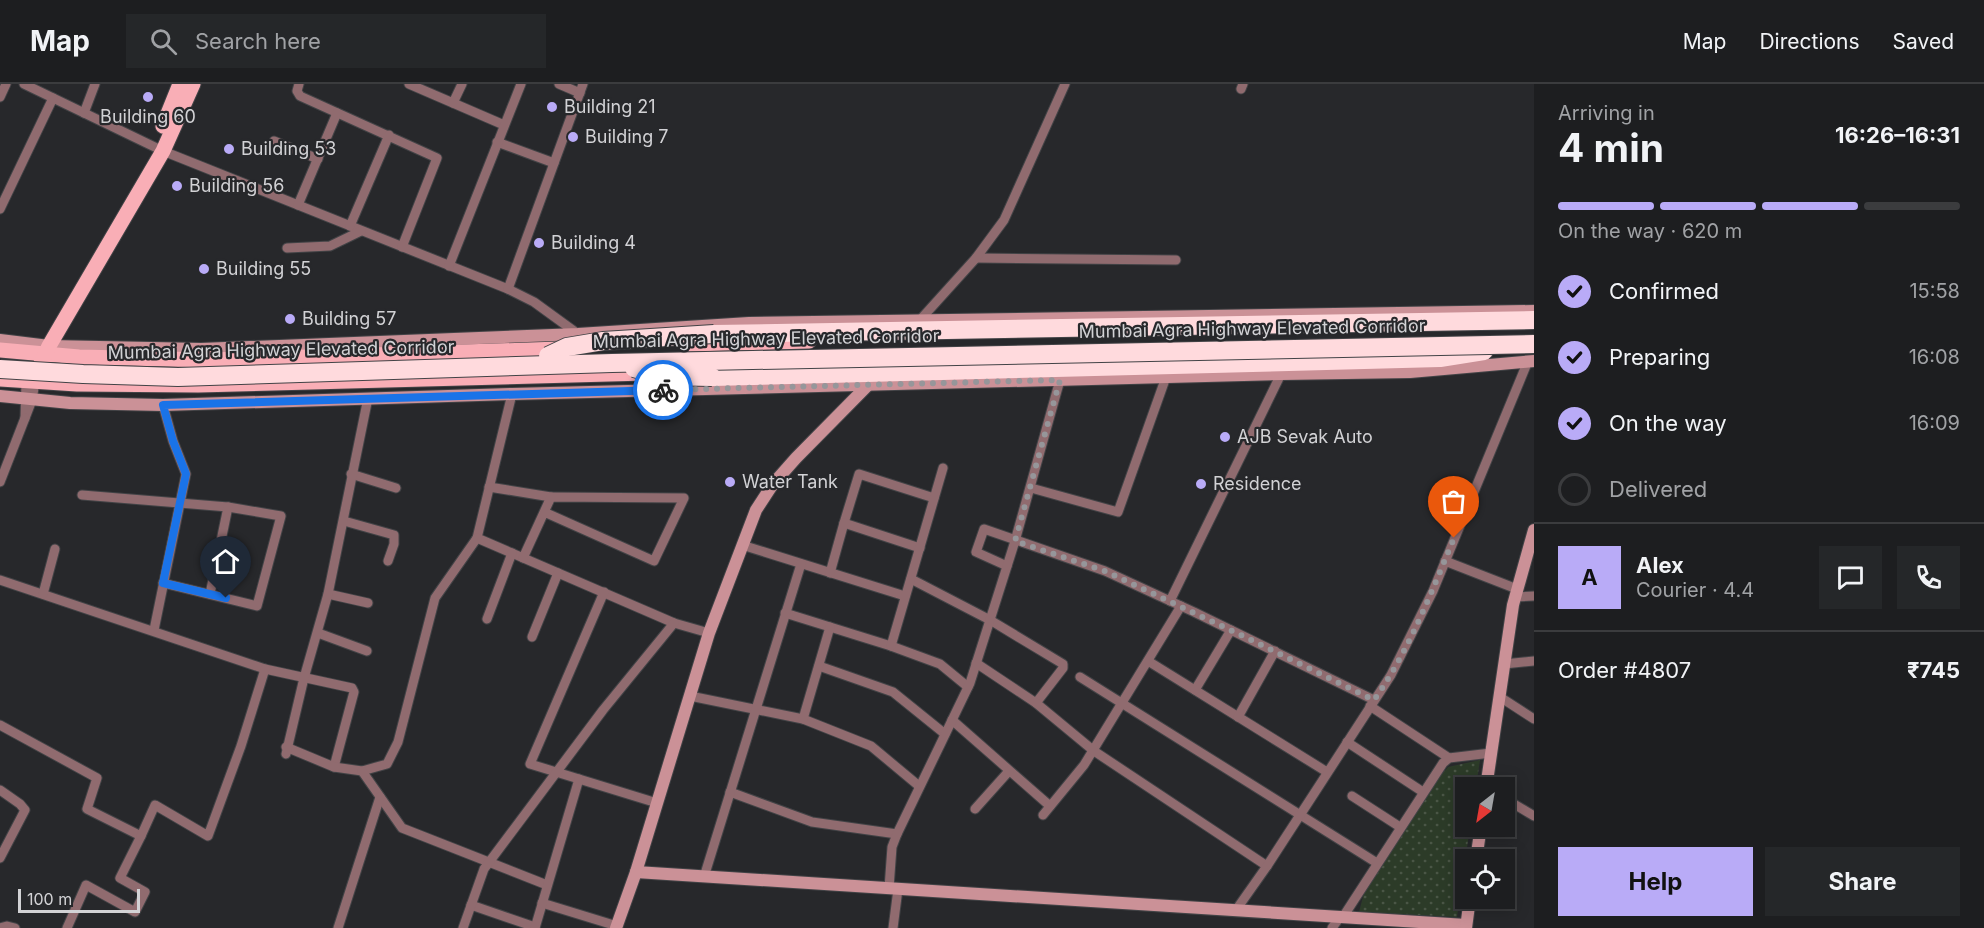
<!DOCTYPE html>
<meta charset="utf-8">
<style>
body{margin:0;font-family:Inter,sans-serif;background:#252729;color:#f1f3f6;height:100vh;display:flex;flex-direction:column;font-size:22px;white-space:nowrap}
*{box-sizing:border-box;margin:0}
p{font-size:20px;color:#a0a2a5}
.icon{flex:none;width:33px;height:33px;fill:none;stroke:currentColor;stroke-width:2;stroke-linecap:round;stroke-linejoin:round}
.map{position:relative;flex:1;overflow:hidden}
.details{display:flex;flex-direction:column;background:#1d1e20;width:450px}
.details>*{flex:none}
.needle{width:39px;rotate:211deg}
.buttons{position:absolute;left:1455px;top:693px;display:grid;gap:12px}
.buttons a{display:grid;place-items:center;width:60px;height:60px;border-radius:0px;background:#1d1e20;box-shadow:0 3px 15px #0003,0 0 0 2px #3b3c3e;font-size:30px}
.scale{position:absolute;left:18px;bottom:15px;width:122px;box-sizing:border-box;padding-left:6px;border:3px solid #d2d2d5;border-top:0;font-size:16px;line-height:21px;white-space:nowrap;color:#d2d2d5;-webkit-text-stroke:4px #27282b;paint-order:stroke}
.pin{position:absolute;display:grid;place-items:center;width:51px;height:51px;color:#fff;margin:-62px -26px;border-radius:50% 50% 50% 0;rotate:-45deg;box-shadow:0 0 6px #0007}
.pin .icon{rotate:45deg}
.courier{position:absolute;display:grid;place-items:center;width:60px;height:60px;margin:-30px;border:4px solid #1a73e8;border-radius:50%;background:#fff;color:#222;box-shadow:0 2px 8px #0007}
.headline em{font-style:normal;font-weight:700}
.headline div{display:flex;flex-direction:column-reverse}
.headline{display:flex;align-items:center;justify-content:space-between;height:102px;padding:0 24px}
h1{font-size:39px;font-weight:700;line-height:45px}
.bar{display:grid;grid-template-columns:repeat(4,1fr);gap:9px 6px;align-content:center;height:72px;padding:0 24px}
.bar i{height:8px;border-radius:4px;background:#3b3c3e}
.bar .current{background:#b9abf7}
.bar p{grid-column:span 4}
.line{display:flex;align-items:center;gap:15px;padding:0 24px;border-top:2px solid #3b3c3e}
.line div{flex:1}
.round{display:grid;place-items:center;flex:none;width:63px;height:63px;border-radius:0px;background:#252729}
ol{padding:0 24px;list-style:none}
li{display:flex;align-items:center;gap:18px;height:66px}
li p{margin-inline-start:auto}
li .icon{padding:6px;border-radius:50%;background:#b9abf7;color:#111;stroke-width:4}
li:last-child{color:#a0a2a5}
li i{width:33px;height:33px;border:3px solid #3b3c3e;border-radius:50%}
.primary-button{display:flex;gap:12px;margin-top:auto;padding:12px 24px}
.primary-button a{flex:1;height:69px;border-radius:0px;background:#b9abf7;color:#111;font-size:24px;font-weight:700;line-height:69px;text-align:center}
.primary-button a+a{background:#252729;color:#f1f3f6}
header{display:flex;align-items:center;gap:36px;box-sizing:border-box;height:84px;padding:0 30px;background:#1d1e20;border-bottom:2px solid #3b3c3e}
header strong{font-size:28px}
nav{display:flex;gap:33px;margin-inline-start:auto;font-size:21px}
.search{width:420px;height:54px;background:#252729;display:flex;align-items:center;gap:15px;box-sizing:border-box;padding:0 21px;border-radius:0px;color:#a0a2a5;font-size:22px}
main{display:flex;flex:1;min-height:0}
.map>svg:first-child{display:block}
.park{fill:url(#park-dots)}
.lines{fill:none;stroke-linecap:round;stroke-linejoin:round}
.street-casing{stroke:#424346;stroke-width:11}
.secondary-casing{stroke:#424346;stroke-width:14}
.primary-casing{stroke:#424346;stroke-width:17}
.highway-casing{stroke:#424346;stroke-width:20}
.street{stroke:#906b6f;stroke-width:9}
.secondary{stroke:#cb9197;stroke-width:12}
.primary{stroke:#f9aeb6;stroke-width:15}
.highway{stroke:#ffdadd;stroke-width:18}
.highway-bridge-casing{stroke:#424346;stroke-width:20;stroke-linecap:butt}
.highway-bridge{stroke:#ffdadd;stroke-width:18}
.done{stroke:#96969a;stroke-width:6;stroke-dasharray:0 10.8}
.route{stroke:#1a73e8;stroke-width:8}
.poi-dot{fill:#b9abf7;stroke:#27282b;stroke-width:2}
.labels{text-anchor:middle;stroke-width:4.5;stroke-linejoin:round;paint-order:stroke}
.poi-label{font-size:18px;fill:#d2d2d5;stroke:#27282b;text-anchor:start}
.street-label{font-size:18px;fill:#d2d2d5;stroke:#27282b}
</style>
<header>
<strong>Map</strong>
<div class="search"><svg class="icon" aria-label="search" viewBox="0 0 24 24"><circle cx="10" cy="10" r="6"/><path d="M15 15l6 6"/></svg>Search here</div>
<nav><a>Map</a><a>Directions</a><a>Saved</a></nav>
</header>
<main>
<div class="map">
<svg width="1534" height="844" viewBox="0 0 1534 844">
<defs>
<pattern id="park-dots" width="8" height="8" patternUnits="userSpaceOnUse" patternTransform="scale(1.5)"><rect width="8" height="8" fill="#2c3b28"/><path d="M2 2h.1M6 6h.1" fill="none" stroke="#4a5646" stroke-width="1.8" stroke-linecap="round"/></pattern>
</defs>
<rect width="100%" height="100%" fill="#27282b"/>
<polygon class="park" points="1480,676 1476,703 1466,704 1466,742 1470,743 1457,833 1359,828 1364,809 1396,756 1428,707 1448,683"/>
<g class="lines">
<g class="street-casing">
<g id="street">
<polyline points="24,0 163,67 508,205 534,218 578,250"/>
<polyline points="299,0 297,7 300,12 437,74 402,163"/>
<polyline points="409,0 453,19"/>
<polyline points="462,0 453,19 504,41"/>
<polyline points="559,0 580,9"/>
<polyline points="1241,5 1243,0"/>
<polyline points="0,13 6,0"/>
<polyline points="84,29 95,0"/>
<polyline points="274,57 318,75"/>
<polyline points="497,58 554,79"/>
<polyline points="298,121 337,29"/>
<polyline points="0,125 53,14"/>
<polyline points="350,142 389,51"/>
<polyline points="287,164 330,162 361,147"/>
<polyline points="976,174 1176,176"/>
<polyline points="449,182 521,0"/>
<polyline points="508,205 583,0"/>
<polyline points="920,236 976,174 1004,136 1065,0"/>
<polyline points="26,298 25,334 32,316 35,298"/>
<polyline points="512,310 477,454 674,539 709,549"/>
<polyline points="351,390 396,404"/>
<polyline points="0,398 25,334"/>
<polyline points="489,403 551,413"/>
<polyline points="1031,404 1118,428 1166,293"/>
<polyline points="82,411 228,423 281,432 257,522 163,499"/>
<polyline points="344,437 394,451 394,460 388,477"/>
<polyline points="844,439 859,390 934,414"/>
<polyline points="742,461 905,512"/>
<polyline points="523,474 551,413 684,414 654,477 544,428"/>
<polyline points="1445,477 1517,505"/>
<polyline points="1007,482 976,468 984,445 1105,487 1194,528 1374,616"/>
<polyline points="830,489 844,439 920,464"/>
<polyline points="911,495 990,536 1063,580 1063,584 1036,619"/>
<polyline points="0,496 265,585 352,604 354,608 334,683"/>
<polyline points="604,508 530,680 657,719"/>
<polyline points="43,510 55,465"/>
<polyline points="210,510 228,423"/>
<polyline points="328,510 368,519"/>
<polyline points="1515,513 1534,512"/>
<polyline points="1170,517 1281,290"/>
<polyline points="785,529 891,562 940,580 968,603"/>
<polyline points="487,535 512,469"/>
<polyline points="154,546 186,390 173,357 163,321"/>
<polyline points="318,549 367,567"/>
<polyline points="532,553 558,489"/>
<polyline points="891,562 943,384"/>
<polyline points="1148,577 1327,688"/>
<polyline points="976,579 1036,619 1094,667 1267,782"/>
<polyline points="1504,580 1534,577"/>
<polyline points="819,582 893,608 945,650"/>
<polyline points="1080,593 1377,779"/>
<polyline points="1195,606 1231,546"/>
<polyline points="690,612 803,635 871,662 919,702"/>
<polyline points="1500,613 1534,635"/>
<polyline points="1370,622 1449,674"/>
<polyline points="1238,633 1275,567"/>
<polyline points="803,635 830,543"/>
<polyline points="952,636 1050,722"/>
<polyline points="0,641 97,694 87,725 141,752 120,794 145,808 135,828 86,801 67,844"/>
<polyline points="1347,658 1423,708"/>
<polyline points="286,663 334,683 362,687 387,680 398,658 435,514 477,454"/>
<polyline points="286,670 304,594 328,510 368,314"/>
<polyline points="362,687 402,744 547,801"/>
<polyline points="0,706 20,720 25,726 0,774"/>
<polyline points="730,708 812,738 897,750"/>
<polyline points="1352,712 1400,743"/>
<polyline points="1504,714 1534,732"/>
<polyline points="975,725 1009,687"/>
<polyline points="1043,731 1084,681 1181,522"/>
<polyline points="141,752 155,721 208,752 241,662 265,585"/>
<polyline points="704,793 801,480"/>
<polyline points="889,804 892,763 897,750 970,599 1015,457 1060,296"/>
<polyline points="542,819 617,842"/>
<polyline points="471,821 535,843"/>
<polyline points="1236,826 1267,782 1391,591 1433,507 1528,277"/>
<polyline points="1343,833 1443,679 1449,674 1491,669"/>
<polyline points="0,844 7,842 15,844"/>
<polyline points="338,844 380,713"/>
<polyline points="463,844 484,785 603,626 674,539"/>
<polyline points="535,844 579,695"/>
<polyline points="893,844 898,805"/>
<polyline points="1332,844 1340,833"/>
</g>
</g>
<g class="secondary-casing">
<g id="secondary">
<polyline points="0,256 49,262 201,265 578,250 749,239 1534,227"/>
<polyline points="0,312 70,319 163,321 512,310 1281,290 1410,288 1534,277"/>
<polyline points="1486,704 1513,521 1534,446"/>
<polyline points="1476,776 1481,742"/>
<polyline points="636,788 1466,841"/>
<polyline points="616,844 636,788 709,549 756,426 773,400 796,374 868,301"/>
<polyline points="1466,844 1470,814"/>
</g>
</g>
<g class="primary-casing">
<g id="primary">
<polyline points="163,42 180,0"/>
<polyline points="689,260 809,257"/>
<polyline points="0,266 79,273 211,276 560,265"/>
<polyline points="41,279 49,262 163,67 193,0"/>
<polyline points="0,295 77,300 198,301 646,289"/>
</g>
</g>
<g class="highway-casing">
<g id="highway">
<polyline points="714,250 1534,236"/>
<polyline points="712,293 1440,274 1484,267"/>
</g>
</g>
<use href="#street" class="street"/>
<use href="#secondary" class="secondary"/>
<use href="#primary" class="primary"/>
<use href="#highway" class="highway"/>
<g class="highway-bridge-casing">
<g id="highway-bridge">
<polyline points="548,272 567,263 603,257 714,250"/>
<polyline points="634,284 661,292 712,293"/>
<polyline points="0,285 83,290 178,293 612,279 1534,260"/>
</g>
</g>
<use href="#highway-bridge" class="highway-bridge"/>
</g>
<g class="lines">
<path class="done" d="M663 306 1060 296 1015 457 1105 487 1245 553 1374 616C1409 567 1431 509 1454 454"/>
<polyline class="route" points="226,514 163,499 186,390 173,357 163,321 663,306"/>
</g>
<g class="poi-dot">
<circle cx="148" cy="13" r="6"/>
<circle cx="552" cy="23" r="6"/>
<circle cx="573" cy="53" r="6"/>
<circle cx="229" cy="65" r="6"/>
<circle cx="177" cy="102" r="6"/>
<circle cx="539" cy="159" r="6"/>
<circle cx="204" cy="185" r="6"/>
<circle cx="290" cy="235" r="6"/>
<circle cx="1225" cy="353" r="6"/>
<circle cx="730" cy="398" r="6"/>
<circle cx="1201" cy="400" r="6"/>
</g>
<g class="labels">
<g class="poi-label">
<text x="564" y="29">Building 21</text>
<text x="148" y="39" text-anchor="middle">Building 60</text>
<text x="585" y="59">Building 7</text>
<text x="241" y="71">Building 53</text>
<text x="189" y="108">Building 56</text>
<text x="551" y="165">Building 4</text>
<text x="216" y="191">Building 55</text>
<text x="302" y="241">Building 57</text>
<text x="1237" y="359">AJB Sevak Auto</text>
<text x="742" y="404">Water Tank</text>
<text x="1213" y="406">Residence</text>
</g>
<g class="street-label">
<text transform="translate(1252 245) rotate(-1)" y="6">Mumbai Agra Highway Elevated Corridor</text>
<text transform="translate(766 255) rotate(-1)" y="6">Mumbai Agra Highway Elevated Corridor</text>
<text transform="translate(281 266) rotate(-1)" y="6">Mumbai Agra Highway Elevated Corridor</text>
</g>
</g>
</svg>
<div class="buttons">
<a><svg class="needle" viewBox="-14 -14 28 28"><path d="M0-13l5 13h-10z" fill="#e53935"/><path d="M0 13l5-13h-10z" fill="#a0a2a5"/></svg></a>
<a><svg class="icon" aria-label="locate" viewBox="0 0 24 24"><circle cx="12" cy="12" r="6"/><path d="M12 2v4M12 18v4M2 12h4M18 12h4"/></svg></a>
</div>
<div class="scale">100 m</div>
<div class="pin" style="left:1454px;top:454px;background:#ea580c"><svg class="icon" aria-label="bag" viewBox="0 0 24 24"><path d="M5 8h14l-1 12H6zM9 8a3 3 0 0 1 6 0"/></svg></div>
<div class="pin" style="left:226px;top:514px;background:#1f2937"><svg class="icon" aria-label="home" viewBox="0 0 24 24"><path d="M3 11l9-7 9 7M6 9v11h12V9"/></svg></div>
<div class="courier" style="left:663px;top:306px"><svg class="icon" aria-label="bike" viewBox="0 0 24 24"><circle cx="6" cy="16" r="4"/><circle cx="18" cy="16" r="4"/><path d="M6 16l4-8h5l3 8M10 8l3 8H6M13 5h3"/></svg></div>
</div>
<section class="details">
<div class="headline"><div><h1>4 min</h1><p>Arriving in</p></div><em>16:26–16:31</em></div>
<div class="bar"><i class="current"></i><i class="current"></i><i class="current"></i><i></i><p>On the way · 620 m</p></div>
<ol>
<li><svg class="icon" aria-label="check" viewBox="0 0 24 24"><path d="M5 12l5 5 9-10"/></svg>Confirmed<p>15:58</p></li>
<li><svg class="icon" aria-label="check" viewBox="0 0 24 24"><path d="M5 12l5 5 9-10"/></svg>Preparing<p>16:08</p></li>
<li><svg class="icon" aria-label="check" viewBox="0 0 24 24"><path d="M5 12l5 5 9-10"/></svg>On the way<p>16:09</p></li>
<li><i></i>Delivered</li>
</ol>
<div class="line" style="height:108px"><b class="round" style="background:#b9abf7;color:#111">A</b><div><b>Alex</b><p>Courier · 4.4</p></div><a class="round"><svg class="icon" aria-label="chat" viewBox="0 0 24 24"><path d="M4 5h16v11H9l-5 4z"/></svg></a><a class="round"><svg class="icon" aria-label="phone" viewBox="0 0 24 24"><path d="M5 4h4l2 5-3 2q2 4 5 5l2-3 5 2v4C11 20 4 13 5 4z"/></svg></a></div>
<div class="line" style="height:78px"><div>Order #4807</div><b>₹745</b></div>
<div class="primary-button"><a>Help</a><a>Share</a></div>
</section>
</main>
